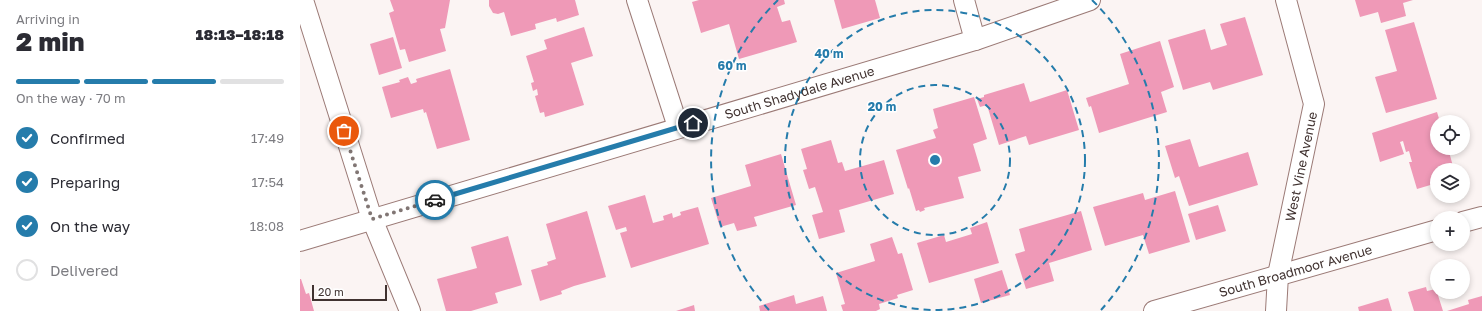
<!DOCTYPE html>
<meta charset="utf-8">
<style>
body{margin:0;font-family:"Golos Text",sans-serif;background:#f2f2f3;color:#2b2b33;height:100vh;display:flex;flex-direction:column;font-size:15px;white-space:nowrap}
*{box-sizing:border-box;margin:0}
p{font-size:13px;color:#7c7c81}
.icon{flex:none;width:22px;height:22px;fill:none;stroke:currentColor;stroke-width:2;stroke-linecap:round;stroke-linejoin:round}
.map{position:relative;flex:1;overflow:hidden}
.panel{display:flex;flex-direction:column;background:#fff;width:300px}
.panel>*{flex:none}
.fabs{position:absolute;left:1130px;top:115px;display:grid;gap:8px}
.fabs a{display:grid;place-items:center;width:40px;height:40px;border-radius:50%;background:#fff;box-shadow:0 2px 6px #0003;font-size:20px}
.scale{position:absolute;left:12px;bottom:10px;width:75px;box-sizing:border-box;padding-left:4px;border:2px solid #403230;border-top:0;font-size:11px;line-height:14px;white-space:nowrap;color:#403230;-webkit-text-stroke:3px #fff;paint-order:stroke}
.pin{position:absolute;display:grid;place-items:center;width:34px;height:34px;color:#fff;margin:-17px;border:2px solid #fff;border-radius:50%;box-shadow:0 1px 4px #0007}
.courier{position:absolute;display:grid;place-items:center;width:40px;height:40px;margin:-20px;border:3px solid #257cab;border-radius:50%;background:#fff;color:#222;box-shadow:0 1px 5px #0007}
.headline em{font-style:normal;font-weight:800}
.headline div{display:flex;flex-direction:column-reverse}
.headline{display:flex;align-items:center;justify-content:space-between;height:68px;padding:0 16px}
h1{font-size:26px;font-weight:800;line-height:30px}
.bar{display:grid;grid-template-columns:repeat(4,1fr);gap:6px 4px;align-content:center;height:48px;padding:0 16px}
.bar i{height:5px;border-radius:3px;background:#e1e1e2}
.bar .selected{background:#257cab}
.bar p{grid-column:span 4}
ol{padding:0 16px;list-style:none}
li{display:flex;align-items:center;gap:12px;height:44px}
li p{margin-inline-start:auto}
li .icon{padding:4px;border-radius:50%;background:#257cab;color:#fff;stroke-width:4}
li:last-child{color:#7c7c81}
li i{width:22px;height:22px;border:2px solid #e1e1e2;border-radius:50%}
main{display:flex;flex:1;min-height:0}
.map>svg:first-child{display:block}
.building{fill:#ef99b7}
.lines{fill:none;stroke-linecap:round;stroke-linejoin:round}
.minor-casing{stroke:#9b7a76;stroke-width:22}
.minor{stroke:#fff;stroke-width:20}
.done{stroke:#817674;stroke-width:4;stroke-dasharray:0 7.2}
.route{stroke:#257cab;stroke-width:5}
.ring{fill:none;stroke:#257cab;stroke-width:2;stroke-dasharray:7 5}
.labels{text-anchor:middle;stroke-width:3;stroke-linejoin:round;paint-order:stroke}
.street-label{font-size:13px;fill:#403230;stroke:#fff}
.centre{fill:#257cab;stroke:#fff;stroke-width:2}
.ring-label{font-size:12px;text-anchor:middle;font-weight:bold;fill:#257cab;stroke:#fff;stroke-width:3;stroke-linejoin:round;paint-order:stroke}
</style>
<main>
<section class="panel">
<div class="headline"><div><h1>2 min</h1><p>Arriving in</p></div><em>18:13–18:18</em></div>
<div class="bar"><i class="selected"></i><i class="selected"></i><i class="selected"></i><i></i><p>On the way · 70 m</p></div>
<ol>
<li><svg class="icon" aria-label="check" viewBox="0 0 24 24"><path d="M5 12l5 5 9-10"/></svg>Confirmed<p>17:49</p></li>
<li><svg class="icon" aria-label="check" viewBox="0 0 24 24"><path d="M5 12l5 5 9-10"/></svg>Preparing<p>17:54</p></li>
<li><svg class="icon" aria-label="check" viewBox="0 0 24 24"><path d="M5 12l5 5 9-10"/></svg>On the way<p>18:08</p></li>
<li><i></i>Delivered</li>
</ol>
</section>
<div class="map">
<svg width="1182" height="311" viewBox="0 0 1182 311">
<rect width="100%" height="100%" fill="#fbf4f3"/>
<g class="building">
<polygon points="90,0 150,0 145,28 140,29 146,51 109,62 105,49 100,50 89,13 94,11"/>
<polygon points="189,0 275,0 279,15 257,22 256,18 235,24 236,29 211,36 204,12 198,14 193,13 189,6"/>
<polygon points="399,0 484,0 485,4 477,7 482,22 490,20 497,42 439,59 429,24 401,33 392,2"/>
<polygon points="534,0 575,0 580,18 542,29"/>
<polygon points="1055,0 1113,0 1103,3 1106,16 1081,23 1078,12 1060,17"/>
<polygon points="945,17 963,75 913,90 910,82 883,90 868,40 905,29 911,50 927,45 920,24"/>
<polygon points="1114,22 1137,99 1086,113 1075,77 1097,71 1085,30"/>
<polygon points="284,27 293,56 271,63 284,105 245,117 244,112 240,113 235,96 238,95 237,89 233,91 231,83 234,82 226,56 247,49 244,40"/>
<polygon points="93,37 102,68 79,75 70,44"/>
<polygon points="860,41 874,87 861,92 867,112 799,133 791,106 789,107 786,98 829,84 820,54"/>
<polygon points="150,69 170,140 137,149 126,112 124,113 123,109 91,118 82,87 100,82 99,80 108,77 111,84 117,82 116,79"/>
<polygon points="724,83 730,102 767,90 779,130 729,145 726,136 699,145 687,105 680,107 677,99 684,97 684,95"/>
<polygon points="674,97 687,139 673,144 681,171 658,177 664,198 624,208 625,210 620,212 619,210 616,211 609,188 608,189 596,150 636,138 633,130 638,128 633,109"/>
<polygon points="1137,112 1140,122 1137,122 1137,148 1148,148 1154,170 1137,170 1137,183 1117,189 1109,162 1112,162 1109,151 1106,152 1103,141 1100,142 1104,154 1080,162 1072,133"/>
<polygon points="890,139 899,167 948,152 958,185 889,206 879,176 875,178 865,146"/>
<polygon points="531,140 538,163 542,162 545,171 584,160 594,194 539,210 545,232 519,239 512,215 523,212 515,187 509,189 503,170 507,169 501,149"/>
<polygon points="481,154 496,205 454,217 457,226 437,231 434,223 420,227 411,198 451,186 445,165"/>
<polygon points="875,191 890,242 849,254 843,235 805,246 793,207 843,193 845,200"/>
<polygon points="345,195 353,223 364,220 363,216 372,213 373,218 381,215 380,212 398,207 409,244 331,268 320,233 327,231 326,227 316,230 308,206"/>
<polygon points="918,205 926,231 896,240 888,214"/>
<polygon points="287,211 306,277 274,286 261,291 262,294 240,301 231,270 248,265 247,262 256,259 246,224"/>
<polygon points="781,211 792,250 749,263 754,281 726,289 715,254 725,251 719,229"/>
<polygon points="687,222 699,263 629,283 617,243 644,235 646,242 672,234 670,228"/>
<polygon points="208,236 222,285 195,293 198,303 171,311 146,311 137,279 177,268 171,247"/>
<polygon points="592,237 598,254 602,253 613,290 597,295 598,298 579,304 580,309 576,311 543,311 541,305 545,304 536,273 575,261 570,244"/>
<polygon points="702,270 710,295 681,303 674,279"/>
<polygon points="0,279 1,279 6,294 9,293 14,311 0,311"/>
<polygon points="1126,287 1127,291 1136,289 1143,311 1114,311 1108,292"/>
<polygon points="494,295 496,304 523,296 527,311 460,311 459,306"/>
<polygon points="1182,296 1182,311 1147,311 1169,304 1168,300"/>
<polygon points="1088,298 1092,311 1059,311 1058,307"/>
<polygon points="394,305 395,311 376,311"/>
</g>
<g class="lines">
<g class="minor-casing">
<g id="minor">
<polyline points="3,0 72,219 110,311"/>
<polyline points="337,0 378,127"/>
<polyline points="664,0 675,40"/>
<polyline points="1163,222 1182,217"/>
<path id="s1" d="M0 241 675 40 790 0"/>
<path id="s2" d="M854 311 1137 230"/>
<path id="s3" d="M976 311 978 275 1014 104 986 0"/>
</g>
</g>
<use href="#minor" class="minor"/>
</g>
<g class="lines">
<polyline class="done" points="44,131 72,219 135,200"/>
<polyline class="route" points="135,200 393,123"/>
</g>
<g class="ring">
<circle cx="635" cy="160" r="75"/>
<circle cx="635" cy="160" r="150"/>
<path d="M469 310A224 224 0 0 1 478 0M792 0A224 224 0 0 1 801 310"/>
</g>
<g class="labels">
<g class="street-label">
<text dy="5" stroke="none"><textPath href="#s1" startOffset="521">South Shadydale Avenue</textPath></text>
<text dy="5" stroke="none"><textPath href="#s3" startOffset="147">West Vine Avenue</textPath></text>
<text dy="5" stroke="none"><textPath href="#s2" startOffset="147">South Broadmoor Avenue</textPath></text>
</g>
</g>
<circle cx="635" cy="160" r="6" class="centre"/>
<g class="ring-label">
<text x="529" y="58">40 m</text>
<text x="432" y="70">60 m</text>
<text x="582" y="111">20 m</text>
</g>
</svg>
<div class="fabs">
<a><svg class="icon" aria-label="locate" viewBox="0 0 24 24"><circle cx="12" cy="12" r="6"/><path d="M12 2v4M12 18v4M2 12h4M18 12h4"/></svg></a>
<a><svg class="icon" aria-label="layers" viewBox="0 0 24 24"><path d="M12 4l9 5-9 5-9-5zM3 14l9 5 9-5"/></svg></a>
<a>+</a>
<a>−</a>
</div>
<div class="scale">20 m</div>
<div class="pin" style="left:44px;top:131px;background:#ea580c"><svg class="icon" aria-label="bag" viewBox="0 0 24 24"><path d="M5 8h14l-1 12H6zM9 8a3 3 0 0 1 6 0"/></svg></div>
<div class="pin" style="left:393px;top:123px;background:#1f2937"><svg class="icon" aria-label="home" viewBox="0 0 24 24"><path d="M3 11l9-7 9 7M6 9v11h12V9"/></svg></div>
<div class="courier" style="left:135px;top:200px"><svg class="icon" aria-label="car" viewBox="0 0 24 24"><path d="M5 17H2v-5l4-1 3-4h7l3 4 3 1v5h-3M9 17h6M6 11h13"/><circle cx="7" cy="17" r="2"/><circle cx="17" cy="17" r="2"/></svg></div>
</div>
</main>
